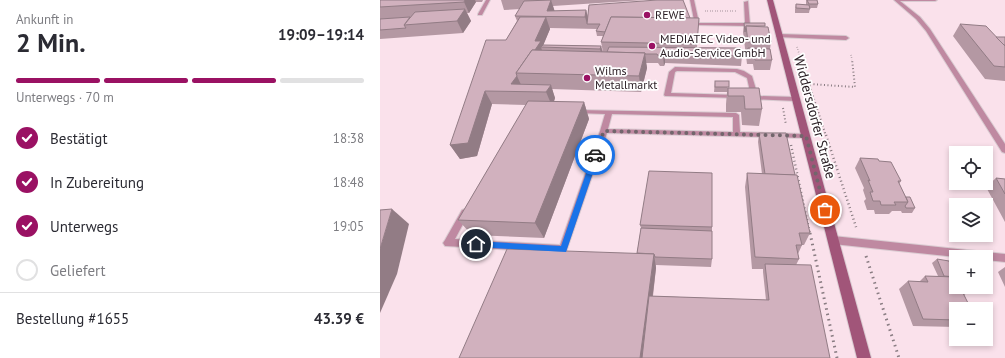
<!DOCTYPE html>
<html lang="de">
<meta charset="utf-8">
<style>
body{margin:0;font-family:"PT Sans",sans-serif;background:#f7f7f7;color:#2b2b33;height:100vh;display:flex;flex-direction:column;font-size:15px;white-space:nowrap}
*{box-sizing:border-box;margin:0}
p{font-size:13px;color:#7c7c81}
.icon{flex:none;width:22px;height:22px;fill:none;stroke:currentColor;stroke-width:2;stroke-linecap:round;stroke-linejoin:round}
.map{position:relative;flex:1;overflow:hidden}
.panel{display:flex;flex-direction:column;background:#fff;width:380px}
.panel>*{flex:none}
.tools{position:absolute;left:569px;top:146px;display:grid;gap:8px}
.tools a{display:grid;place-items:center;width:44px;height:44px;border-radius:0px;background:#fff;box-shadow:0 2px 6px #0003;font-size:20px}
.pin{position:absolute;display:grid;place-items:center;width:34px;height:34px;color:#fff;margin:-17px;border:2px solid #fff;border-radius:50%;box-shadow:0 1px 4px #0007}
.courier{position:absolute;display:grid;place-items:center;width:40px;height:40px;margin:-20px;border:3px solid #1a73e8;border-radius:50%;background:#fff;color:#222;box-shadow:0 1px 5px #0007}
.head em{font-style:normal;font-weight:600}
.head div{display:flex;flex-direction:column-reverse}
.head{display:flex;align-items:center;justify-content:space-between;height:68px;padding:0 16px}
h1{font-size:26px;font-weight:600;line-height:30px}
.bar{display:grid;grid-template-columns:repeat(4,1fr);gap:6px 4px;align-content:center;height:48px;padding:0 16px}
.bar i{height:5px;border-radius:3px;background:#e1e1e2}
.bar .active{background:#9a1163}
.bar p{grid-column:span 4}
.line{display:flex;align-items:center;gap:10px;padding:0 16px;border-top:1px solid #e1e1e2}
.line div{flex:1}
ol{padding:0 16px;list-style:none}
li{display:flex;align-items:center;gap:12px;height:44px}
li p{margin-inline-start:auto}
li .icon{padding:4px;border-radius:50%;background:#9a1163;color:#fff;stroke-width:4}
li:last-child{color:#7c7c81}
li i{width:22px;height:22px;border:2px solid #e1e1e2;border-radius:50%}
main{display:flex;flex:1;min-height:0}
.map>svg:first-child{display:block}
.built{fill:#fae1eb;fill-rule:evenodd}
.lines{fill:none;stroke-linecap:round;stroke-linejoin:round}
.service-casing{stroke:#daccd2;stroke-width:2}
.secondary-casing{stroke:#daccd2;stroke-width:2}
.path-far3{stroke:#897c82;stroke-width:1.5;stroke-dasharray:0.5 2;stroke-linecap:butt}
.path-far2{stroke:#897c82;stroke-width:2;stroke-dasharray:1 2.5;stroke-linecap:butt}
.path-far1{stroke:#897c82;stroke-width:2.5;stroke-dasharray:1 3;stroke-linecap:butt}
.path{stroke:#897c82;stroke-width:3;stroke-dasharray:1.5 4;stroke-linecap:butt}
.service{fill:#bf89a1;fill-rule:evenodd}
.secondary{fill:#a15579;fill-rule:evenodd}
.wall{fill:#b498a3;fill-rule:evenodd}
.shaded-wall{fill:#927c85}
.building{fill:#d1b1be;stroke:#927c85}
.route{fill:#1a73e8}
.done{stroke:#72666c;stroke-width:4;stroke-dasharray:0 7.2}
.poi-dot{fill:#9a1163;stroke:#fff;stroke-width:1.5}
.labels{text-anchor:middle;stroke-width:3.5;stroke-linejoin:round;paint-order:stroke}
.far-poi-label{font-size:12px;fill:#281c22;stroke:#fff;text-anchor:start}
.street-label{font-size:14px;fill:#281c22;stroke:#fff}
</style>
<main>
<section class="panel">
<div class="head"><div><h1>2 Min.</h1><p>Ankunft in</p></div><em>19:09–19:14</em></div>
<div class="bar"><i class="active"></i><i class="active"></i><i class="active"></i><i></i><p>Unterwegs · 70 m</p></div>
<ol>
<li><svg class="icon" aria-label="check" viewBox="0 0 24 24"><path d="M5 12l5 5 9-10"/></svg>Bestätigt<p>18:38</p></li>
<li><svg class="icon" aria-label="check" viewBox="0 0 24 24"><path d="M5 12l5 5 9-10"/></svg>In Zubereitung<p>18:48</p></li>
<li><svg class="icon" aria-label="check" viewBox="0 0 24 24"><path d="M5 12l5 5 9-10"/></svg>Unterwegs<p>19:05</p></li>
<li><i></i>Geliefert</li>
</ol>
<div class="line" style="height:52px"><div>Bestellung #1655</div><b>43.39 €</b></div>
</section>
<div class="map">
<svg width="625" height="358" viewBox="0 0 625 358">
<rect width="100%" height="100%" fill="#fceef4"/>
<path class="built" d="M0 0H625V358H0ZM576 153H606V183H576ZM576 205H606V235H576ZM576 257H606V287H576ZM576 309H606V339H576Z"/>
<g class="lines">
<g class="service-casing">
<g id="service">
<polygon points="106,0 110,0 102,15 98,15 98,14"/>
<polygon points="310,0 314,0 319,23 365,23 364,2 368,1 370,25 368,26 315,25"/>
<polygon points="514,0 557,0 555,1 520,1 540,17 550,29 625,144 625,153 622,152 546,31 536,19"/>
<polygon points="399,34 466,36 469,38 466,40 397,37 396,36"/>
<polygon points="295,67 357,69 364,71 372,76 378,96 416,97 419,99 416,101 369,99 369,97 371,96 367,78 355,72 297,71 295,72 291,93 357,95 360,97 359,98 285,96 284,95 289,72"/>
<path d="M198 110 356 113 359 115 360 132 426 134 430 136 426 138 227 133 186 252 183 253 65 246 63 243 65 240 82 210 85 209 88 210 89 213 75 239 180 245 220 131 225 114 196 113 195 112ZM232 114 353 117V132L228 129Z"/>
<polygon points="453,236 625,254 625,262 606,260 606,257 576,257 453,244 450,243 448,240 450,237"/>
</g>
</g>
<g class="secondary-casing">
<polygon id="secondary" points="387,0 393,0 491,358 477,358"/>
</g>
<g class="path-far3">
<polyline points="325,11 356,11"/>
<polyline points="417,47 421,60"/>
<polyline points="471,55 472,60"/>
</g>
<g class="path-far2">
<polyline points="421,59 446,136"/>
<polyline points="430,84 475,87 472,59"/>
<polyline points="403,108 406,125"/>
</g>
<g class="path-far1">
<polyline points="446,135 477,230"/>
<polyline points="411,145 430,234"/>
</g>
<g class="path">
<polyline points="430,233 457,358"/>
<polyline points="486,256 519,358"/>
</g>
<use href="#service" class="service"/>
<use href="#secondary" class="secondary"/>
</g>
<g class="wall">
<polygon points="0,0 103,0 102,2 96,2 89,13 87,13 91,21 83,33 0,39"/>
<path d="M121 0H264L173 6 174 11 206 10 208 17 310 18 318 31 317 48 362 56 361 66 285 63 284 66H280L278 63H266L267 68 261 92 172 89 175 98 174 102H204L209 119 164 238 92 235 78 220 146 105 112 104 97 156 80 159 70 145 126 40 137 21 135 16 140 9 124 10ZM170 28 218 29 216 31 217 36H223L221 42 223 52 221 46 163 45 170 29Z"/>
<polygon points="426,0 437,0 438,4 437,8 430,8 429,13 415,13 415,9 416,4 426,5"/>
<polygon points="364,23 391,42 390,49 392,60 390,70 374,70 373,64 367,64 363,32"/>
<polygon points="580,24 616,37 625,37 625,81 605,79 573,36"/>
<polygon points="335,81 349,88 379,88 382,109 379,126 362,125 361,112 346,112 346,104 347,92 334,92"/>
<polygon points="379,133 415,175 430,233 424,245 422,245 418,254 419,259 416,265 450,358 79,358 257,253 261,228 260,225 332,173 332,259 331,267 276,265 276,268 273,296 386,300 383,272 383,269 372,269 365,187 367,173 382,174 378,142"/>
<polygon points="480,158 499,161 521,181 519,184 526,197 535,208 532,213 522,213 521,211 512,211 509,214 495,214 494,210 487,210 484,201 486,199 483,190 484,188 475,168"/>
<polygon points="616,178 625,179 625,222 606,187"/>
<polygon points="557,259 576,287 587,293 584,295 576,309 576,327 533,326 519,289 528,281 539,282 545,276 558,276 552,263"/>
<polygon points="625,267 625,287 618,272"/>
</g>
<g class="shaded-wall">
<polygon points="85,0 95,0 96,2 89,13 84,2"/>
<polygon points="171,0 175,12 167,11"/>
<polygon points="85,9 91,21 83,33 77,21"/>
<polygon points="206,10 209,22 207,24 205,17"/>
<polygon points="166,17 170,29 163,46 161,47 164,57 153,73 155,41"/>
<polygon points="221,46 223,55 222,58 220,49"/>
<polygon points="265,53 267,68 261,92 259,76"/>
<polygon points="285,54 285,63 284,66 283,56"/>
<polygon points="137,76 143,89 131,84"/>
<polygon points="171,85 175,98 172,106 166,92"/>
<polygon points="105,91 112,104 97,156 80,159 70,145"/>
<polygon points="204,102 209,119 164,238 155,223"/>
<polygon points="12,209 29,224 17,274 0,313 0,249"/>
<polygon points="274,254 276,268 265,358 260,358"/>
</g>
<g class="building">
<polygon points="0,0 85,0 84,2 0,7"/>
<polygon points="171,0 167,11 206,10 205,17 135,16 144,1"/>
<polygon points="277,0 303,0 310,18 231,17 225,32 216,31 220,24 207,24 209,5"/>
<polygon points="427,0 437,0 438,4 429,4"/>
<polygon points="416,4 429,5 430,9 416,8"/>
<polygon points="85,9 77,21 24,25 35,12"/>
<polygon points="30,17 24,25 26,28 0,30 0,19"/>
<polygon points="140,17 166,17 155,41 161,41 155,50 152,50 136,73 137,76 131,84 171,85 166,92 105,91 88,143 70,145 106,40 126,40"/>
<polygon points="231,17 319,18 317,44 221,42"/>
<polygon points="364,23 385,23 385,26 366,26 365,32"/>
<polygon points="580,24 606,26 625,46 625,67 614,66"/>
<polygon points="366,26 388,27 391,42 368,42"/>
<polygon points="616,37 625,37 625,45 624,45"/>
<polygon points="163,45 221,46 220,49 161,47"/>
<polygon points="229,47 361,48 362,56 285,54 283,56 279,57 277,54 265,54 265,53 227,52"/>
<polygon points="368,48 390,49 392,60 375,60 374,54 368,54"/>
<polygon points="152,50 265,53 259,76 136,73"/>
<rect x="335" y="81" width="14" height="6"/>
<polygon points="348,88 379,88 382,109 365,109 364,96 348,96"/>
<polygon points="148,101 204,102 155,223 78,220"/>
<polygon points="379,133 406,133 415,175 385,174"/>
<polygon points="480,158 498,159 499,161 511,162 521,181 518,181 528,202 514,202 516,205 501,205 500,201 493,201 490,192 493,192 488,180 490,181"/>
<polygon points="269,171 332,173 332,227 260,225"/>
<polygon points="367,173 417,175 430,233 419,233 422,245 416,245 419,259 375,257"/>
<polygon points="616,178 625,179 625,194"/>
<polygon points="526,197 530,197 535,208 526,208 525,206 528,202"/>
<polygon points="12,209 0,249 0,210"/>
<polygon points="261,228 332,231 332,259 275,257 274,254 257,253"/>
<polygon points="127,249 274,254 260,358 79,358"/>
<polygon points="557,259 569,261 572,267 576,268 576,277 564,276"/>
<polygon points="385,264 431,265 450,358 262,358 269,296 389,300"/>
<polygon points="545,276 576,277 576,287 584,287 587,293 583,293 591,309 576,309 576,320 543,319 528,281 548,282"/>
</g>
<polygon class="route" points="213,153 215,153 219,155 186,252 94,247 94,242 96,241 181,246"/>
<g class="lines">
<polyline class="done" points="215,155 224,131 426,136 445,210"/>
</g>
<g class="poi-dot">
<circle cx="267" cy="15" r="4"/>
<circle cx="272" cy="46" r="4"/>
<circle cx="207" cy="78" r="4"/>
</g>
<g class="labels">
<g class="far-poi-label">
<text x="275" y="19">REWE</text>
<text x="280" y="43">MEDIATEC Video- und<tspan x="280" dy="14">Audio-Service GmbH</tspan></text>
<text x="215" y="75">Wilms<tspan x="215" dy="14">Metallmarkt</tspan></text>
</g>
<g class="street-label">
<text transform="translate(435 117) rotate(75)" y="5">Widdersdorfer Straße</text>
</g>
</g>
</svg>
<div class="tools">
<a><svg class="icon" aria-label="locate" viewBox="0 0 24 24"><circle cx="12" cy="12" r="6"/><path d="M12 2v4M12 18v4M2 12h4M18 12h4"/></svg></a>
<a><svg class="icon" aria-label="layers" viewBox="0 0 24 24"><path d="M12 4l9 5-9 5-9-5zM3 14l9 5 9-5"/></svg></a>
<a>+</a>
<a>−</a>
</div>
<div class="pin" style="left:445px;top:210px;background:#ea580c"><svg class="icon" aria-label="bag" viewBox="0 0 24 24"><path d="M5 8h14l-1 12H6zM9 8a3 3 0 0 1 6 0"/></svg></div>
<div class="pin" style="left:96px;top:244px;background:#1f2937"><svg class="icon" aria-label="home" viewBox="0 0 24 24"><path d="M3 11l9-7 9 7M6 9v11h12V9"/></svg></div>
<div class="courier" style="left:215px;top:155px"><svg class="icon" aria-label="car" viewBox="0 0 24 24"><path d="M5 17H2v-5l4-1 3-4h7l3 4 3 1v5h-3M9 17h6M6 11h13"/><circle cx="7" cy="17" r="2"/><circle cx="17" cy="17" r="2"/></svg></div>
</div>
</main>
